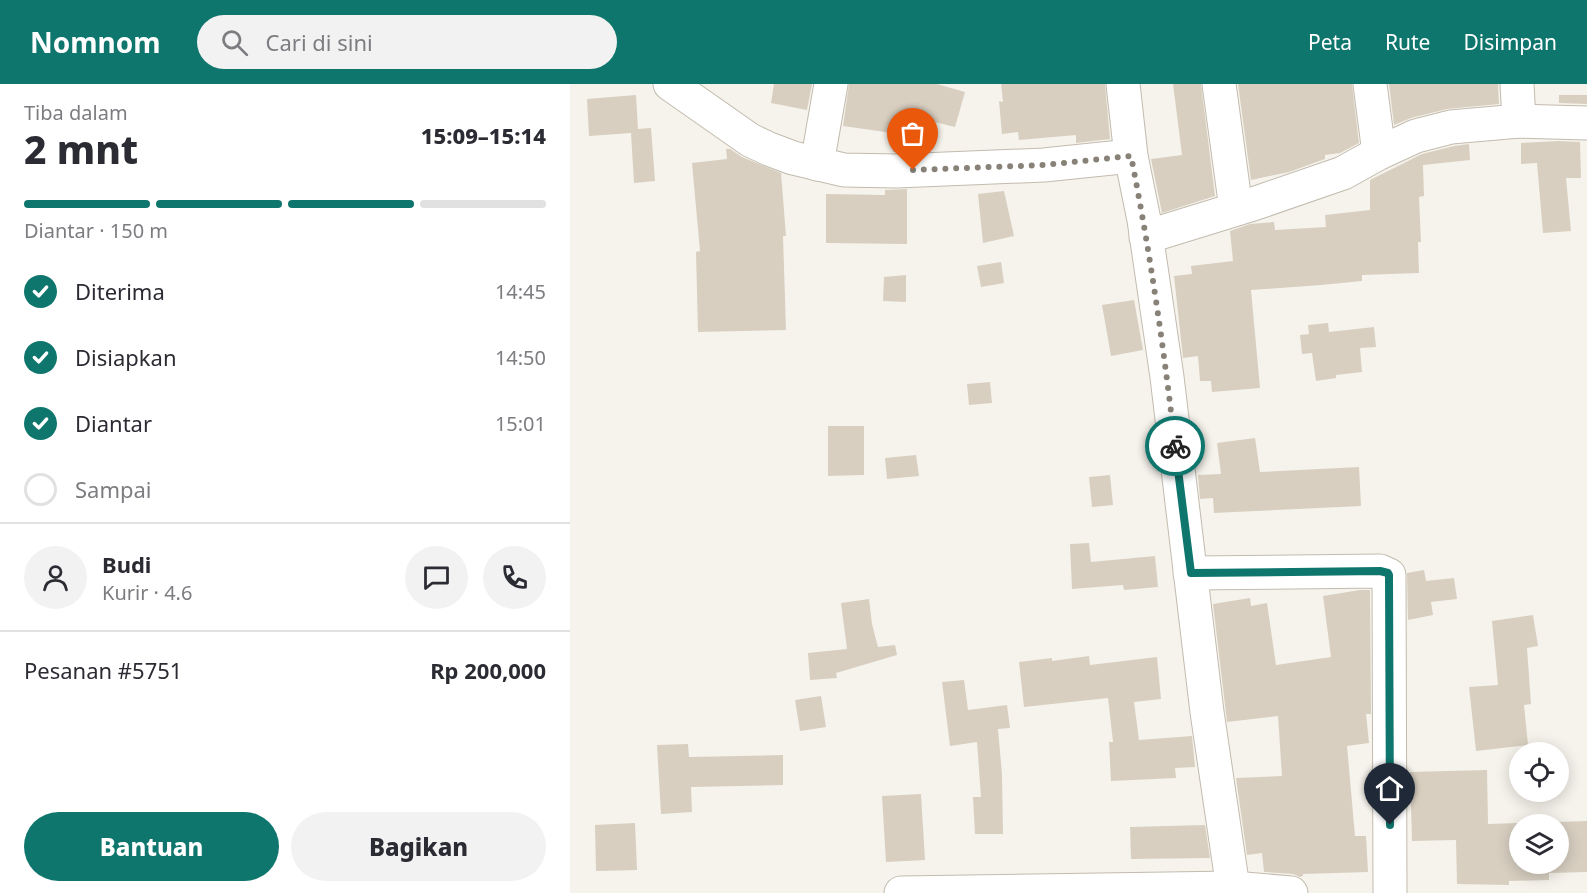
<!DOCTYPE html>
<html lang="id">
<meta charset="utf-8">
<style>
body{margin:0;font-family:"Noto Sans",sans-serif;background:#f2f2f3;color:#2b2b33;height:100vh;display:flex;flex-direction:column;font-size:22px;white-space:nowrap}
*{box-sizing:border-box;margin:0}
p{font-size:20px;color:#7c7c81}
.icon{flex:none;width:33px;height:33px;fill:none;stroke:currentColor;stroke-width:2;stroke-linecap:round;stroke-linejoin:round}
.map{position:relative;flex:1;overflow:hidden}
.details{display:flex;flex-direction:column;background:#fff;width:570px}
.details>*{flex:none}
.fabs{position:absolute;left:939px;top:658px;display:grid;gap:12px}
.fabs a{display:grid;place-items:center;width:60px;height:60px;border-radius:50%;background:#fff;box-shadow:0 3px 15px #0003;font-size:30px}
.pin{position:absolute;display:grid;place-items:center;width:51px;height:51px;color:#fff;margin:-62px -26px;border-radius:50% 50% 50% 0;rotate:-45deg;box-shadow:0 0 6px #0007}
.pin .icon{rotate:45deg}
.courier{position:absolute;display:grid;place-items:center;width:60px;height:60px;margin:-30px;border:4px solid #0f766e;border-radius:50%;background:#fff;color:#222;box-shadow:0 2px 8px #0007}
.overview em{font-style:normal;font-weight:800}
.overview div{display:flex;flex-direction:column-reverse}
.overview{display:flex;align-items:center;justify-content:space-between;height:102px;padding:0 24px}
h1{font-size:39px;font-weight:800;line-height:45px}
.bar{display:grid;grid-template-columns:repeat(4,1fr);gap:9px 6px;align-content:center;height:72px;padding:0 24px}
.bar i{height:8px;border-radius:4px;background:#e1e1e2}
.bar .on{background:#0f766e}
.bar p{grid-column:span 4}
.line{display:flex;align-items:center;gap:15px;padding:0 24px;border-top:2px solid #e1e1e2}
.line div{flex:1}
.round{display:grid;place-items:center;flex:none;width:63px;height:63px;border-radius:32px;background:#f2f2f3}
ol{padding:0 24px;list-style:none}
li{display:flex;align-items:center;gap:18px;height:66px}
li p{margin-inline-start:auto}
li .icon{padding:6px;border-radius:50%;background:#0f766e;color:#fff;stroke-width:4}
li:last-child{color:#7c7c81}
li i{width:33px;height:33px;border:3px solid #e1e1e2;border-radius:50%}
.action{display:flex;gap:12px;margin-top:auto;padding:12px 24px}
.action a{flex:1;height:69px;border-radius:36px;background:#0f766e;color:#fff;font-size:24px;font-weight:800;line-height:69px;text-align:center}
.action a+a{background:#f2f2f3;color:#2b2b33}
header{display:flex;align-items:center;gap:36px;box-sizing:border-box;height:84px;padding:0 30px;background:#0f766e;color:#fff}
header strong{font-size:28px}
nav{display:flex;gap:33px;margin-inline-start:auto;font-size:21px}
.search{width:420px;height:54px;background:#f2f2f3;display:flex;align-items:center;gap:15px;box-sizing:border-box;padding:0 21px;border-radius:33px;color:#7c7c81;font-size:22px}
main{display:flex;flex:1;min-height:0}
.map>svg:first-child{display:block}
.building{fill:#d8cfc1;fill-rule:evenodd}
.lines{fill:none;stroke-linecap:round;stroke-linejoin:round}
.minor-casing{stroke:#c2bbae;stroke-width:35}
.minor{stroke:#fff;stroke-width:33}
.done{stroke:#878178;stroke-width:6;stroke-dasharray:0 10.8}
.route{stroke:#0f766e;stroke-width:8}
</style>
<header>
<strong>Nomnom</strong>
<div class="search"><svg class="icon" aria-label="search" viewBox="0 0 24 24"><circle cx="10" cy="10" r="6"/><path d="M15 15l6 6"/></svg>Cari di sini</div>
<nav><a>Peta</a><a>Rute</a><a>Disimpan</a></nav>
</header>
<main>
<section class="details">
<div class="overview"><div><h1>2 mnt</h1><p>Tiba dalam</p></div><em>15:09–15:14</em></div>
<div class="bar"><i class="on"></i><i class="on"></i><i class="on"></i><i></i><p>Diantar · 150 m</p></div>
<ol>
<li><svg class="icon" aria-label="check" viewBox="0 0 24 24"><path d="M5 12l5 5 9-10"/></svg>Diterima<p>14:45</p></li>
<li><svg class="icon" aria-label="check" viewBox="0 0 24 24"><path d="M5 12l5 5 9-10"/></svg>Disiapkan<p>14:50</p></li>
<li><svg class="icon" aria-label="check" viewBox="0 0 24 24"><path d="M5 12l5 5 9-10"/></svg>Diantar<p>15:01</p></li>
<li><i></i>Sampai</li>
</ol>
<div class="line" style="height:108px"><a class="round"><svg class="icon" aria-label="person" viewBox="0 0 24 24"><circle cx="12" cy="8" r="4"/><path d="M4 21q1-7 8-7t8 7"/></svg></a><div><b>Budi</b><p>Kurir · 4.6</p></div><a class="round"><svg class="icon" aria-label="chat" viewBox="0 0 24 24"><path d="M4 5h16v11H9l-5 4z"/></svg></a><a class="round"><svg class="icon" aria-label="phone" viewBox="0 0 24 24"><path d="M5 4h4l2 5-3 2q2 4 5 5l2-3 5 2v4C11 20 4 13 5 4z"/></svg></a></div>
<div class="line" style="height:78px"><div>Pesanan #5751</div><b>Rp 200,000</b></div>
<div class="action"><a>Bantuan</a><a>Bagikan</a></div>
</section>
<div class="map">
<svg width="1017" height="809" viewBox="0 0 1017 809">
<rect width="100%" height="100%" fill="#f6f3ec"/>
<g class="building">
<polygon points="204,0 242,0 237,26 201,19"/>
<polygon points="279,0 367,0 395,8 385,43 345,33 347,67 323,68 322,49 273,42"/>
<polygon points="431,0 535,0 540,55 506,59 506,51 449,56 448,48 432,50 429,17 433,18"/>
<polygon points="603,0 631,0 645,112 592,129 581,75 612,71"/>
<polygon points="668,0 782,0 789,59 770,69 755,71 755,75 719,88 681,96"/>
<polygon points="819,0 928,0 929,20 877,25 841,34 824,41"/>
<polygon points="66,11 68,45 81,44 85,97 64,99 61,49 19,52 17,15"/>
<polygon points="989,11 1017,11 1017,20 989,19"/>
<polygon points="989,57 1010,58 1011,94 996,94 1001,147 973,149 967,79 951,80 951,59"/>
<polygon points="899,60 900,76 853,81 854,112 849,113 851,158 848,158 849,189 792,191 792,197 751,201 681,206 690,304 642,308 641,297 630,297 628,272 613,274 604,192 622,190 621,182 663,177 660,147 680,140 704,138 705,146 756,143 755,131 800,126 800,96 852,70 884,62"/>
<polygon points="156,65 160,65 172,73 211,89 216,152 213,152 216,246 128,248 126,168 130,167 122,79 157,75"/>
<polygon points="337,105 337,160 256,159 256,110 315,111 315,106"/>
<polygon points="434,107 444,152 413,159 408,110"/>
<polygon points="431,178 434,199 411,203 407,182"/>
<polygon points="336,191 336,218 313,217 314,193"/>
<polygon points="564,216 573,266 541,272 532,221"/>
<polygon points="758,239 759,248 804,243 806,263 790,264 792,288 766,291 766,294 746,297 742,269 732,270 730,251 739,250 738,241"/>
<polygon points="420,298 422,319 399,321 397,300"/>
<polygon points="258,342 294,342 294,391 258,392"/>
<polygon points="685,354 690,388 789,383 791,422 644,429 643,414 630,415 628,391 651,390 647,359"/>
<polygon points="346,371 349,392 317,395 315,374"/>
<polygon points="540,391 543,421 522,423 519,393"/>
<polygon points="519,459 521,478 585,472 588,503 554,506 553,501 502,505 500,460"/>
<polygon points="854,486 856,497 884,494 887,515 861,518 863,531 838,536 837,489"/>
<polygon points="790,506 800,506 801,630 796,630 799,659 777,662 785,752 796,752 798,788 733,790 733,792 730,793 723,790 694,788 692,769 677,771 666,694 712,692 708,632 657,638 643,520 680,514 681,522 697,519 706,581 761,573 753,512"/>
<polygon points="299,515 302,540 308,563 325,561 327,571 266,589 267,594 240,596 238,569 277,565 271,519"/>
<polygon points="963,531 968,562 957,564 961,620 954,621 958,661 906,667 899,603 928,601 922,537"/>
<polygon points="519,572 520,581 587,573 591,615 564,618 569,656 622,652 625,683 605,684 606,694 541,697 539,658 543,658 538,614 454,623 449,578 482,574 482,577"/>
<polygon points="394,596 398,626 437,621 440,644 428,645 432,690 433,750 405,750 403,713 411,713 407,658 380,662 372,598"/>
<polygon points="251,612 256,643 230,647 225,616"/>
<polygon points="118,660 119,673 213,671 213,701 121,703 122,728 91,730 87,661"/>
<path d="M917 686 918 740 1017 737V788L979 789V796L939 797V801L887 800 886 756 842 757 840 688ZM950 741H988V780H950Z"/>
<polygon points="351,710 355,776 316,778 312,712"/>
<polygon points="65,739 67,786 26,787 25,741"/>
<polygon points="635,741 640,774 561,775 560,743"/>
</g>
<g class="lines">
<g class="minor-casing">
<g id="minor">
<polyline points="100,0 180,56 199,65 223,74 274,86 327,87 474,81 561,72"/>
<polyline points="553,0 561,72 574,136 597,293 637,628 663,804"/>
<polyline points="649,0 666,125"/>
<polyline points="800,0 809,69"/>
<polyline points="947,0 949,37"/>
<polyline points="247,80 261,0"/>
<polyline points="576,153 683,120 773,89 809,69 846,52 881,43 949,37 1017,39"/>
<polyline points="620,489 810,487 819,491 820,809"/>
<polyline points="331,809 663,804 721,809"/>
</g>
</g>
<use href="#minor" class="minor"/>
</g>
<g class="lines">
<path class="done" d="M343 86 474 81 561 72C580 168 594 265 605 362"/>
<polyline class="route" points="605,362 621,489 810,487 818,489 819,491 820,741"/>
</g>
</svg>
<div class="fabs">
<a><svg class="icon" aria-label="locate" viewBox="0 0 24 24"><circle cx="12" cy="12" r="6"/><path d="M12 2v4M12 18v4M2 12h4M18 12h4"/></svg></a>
<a><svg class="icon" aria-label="layers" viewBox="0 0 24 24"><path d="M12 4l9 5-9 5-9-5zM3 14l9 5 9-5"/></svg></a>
</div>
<div class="pin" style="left:343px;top:86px;background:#ea580c"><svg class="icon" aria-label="bag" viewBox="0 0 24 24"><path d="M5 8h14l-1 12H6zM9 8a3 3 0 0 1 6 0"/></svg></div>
<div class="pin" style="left:820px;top:741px;background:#1f2937"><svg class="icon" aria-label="home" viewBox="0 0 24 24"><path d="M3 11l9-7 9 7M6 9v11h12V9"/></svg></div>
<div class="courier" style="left:605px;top:362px"><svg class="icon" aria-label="bike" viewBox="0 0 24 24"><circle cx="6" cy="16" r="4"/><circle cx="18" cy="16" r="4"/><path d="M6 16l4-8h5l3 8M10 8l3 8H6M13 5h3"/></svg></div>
</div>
</main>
